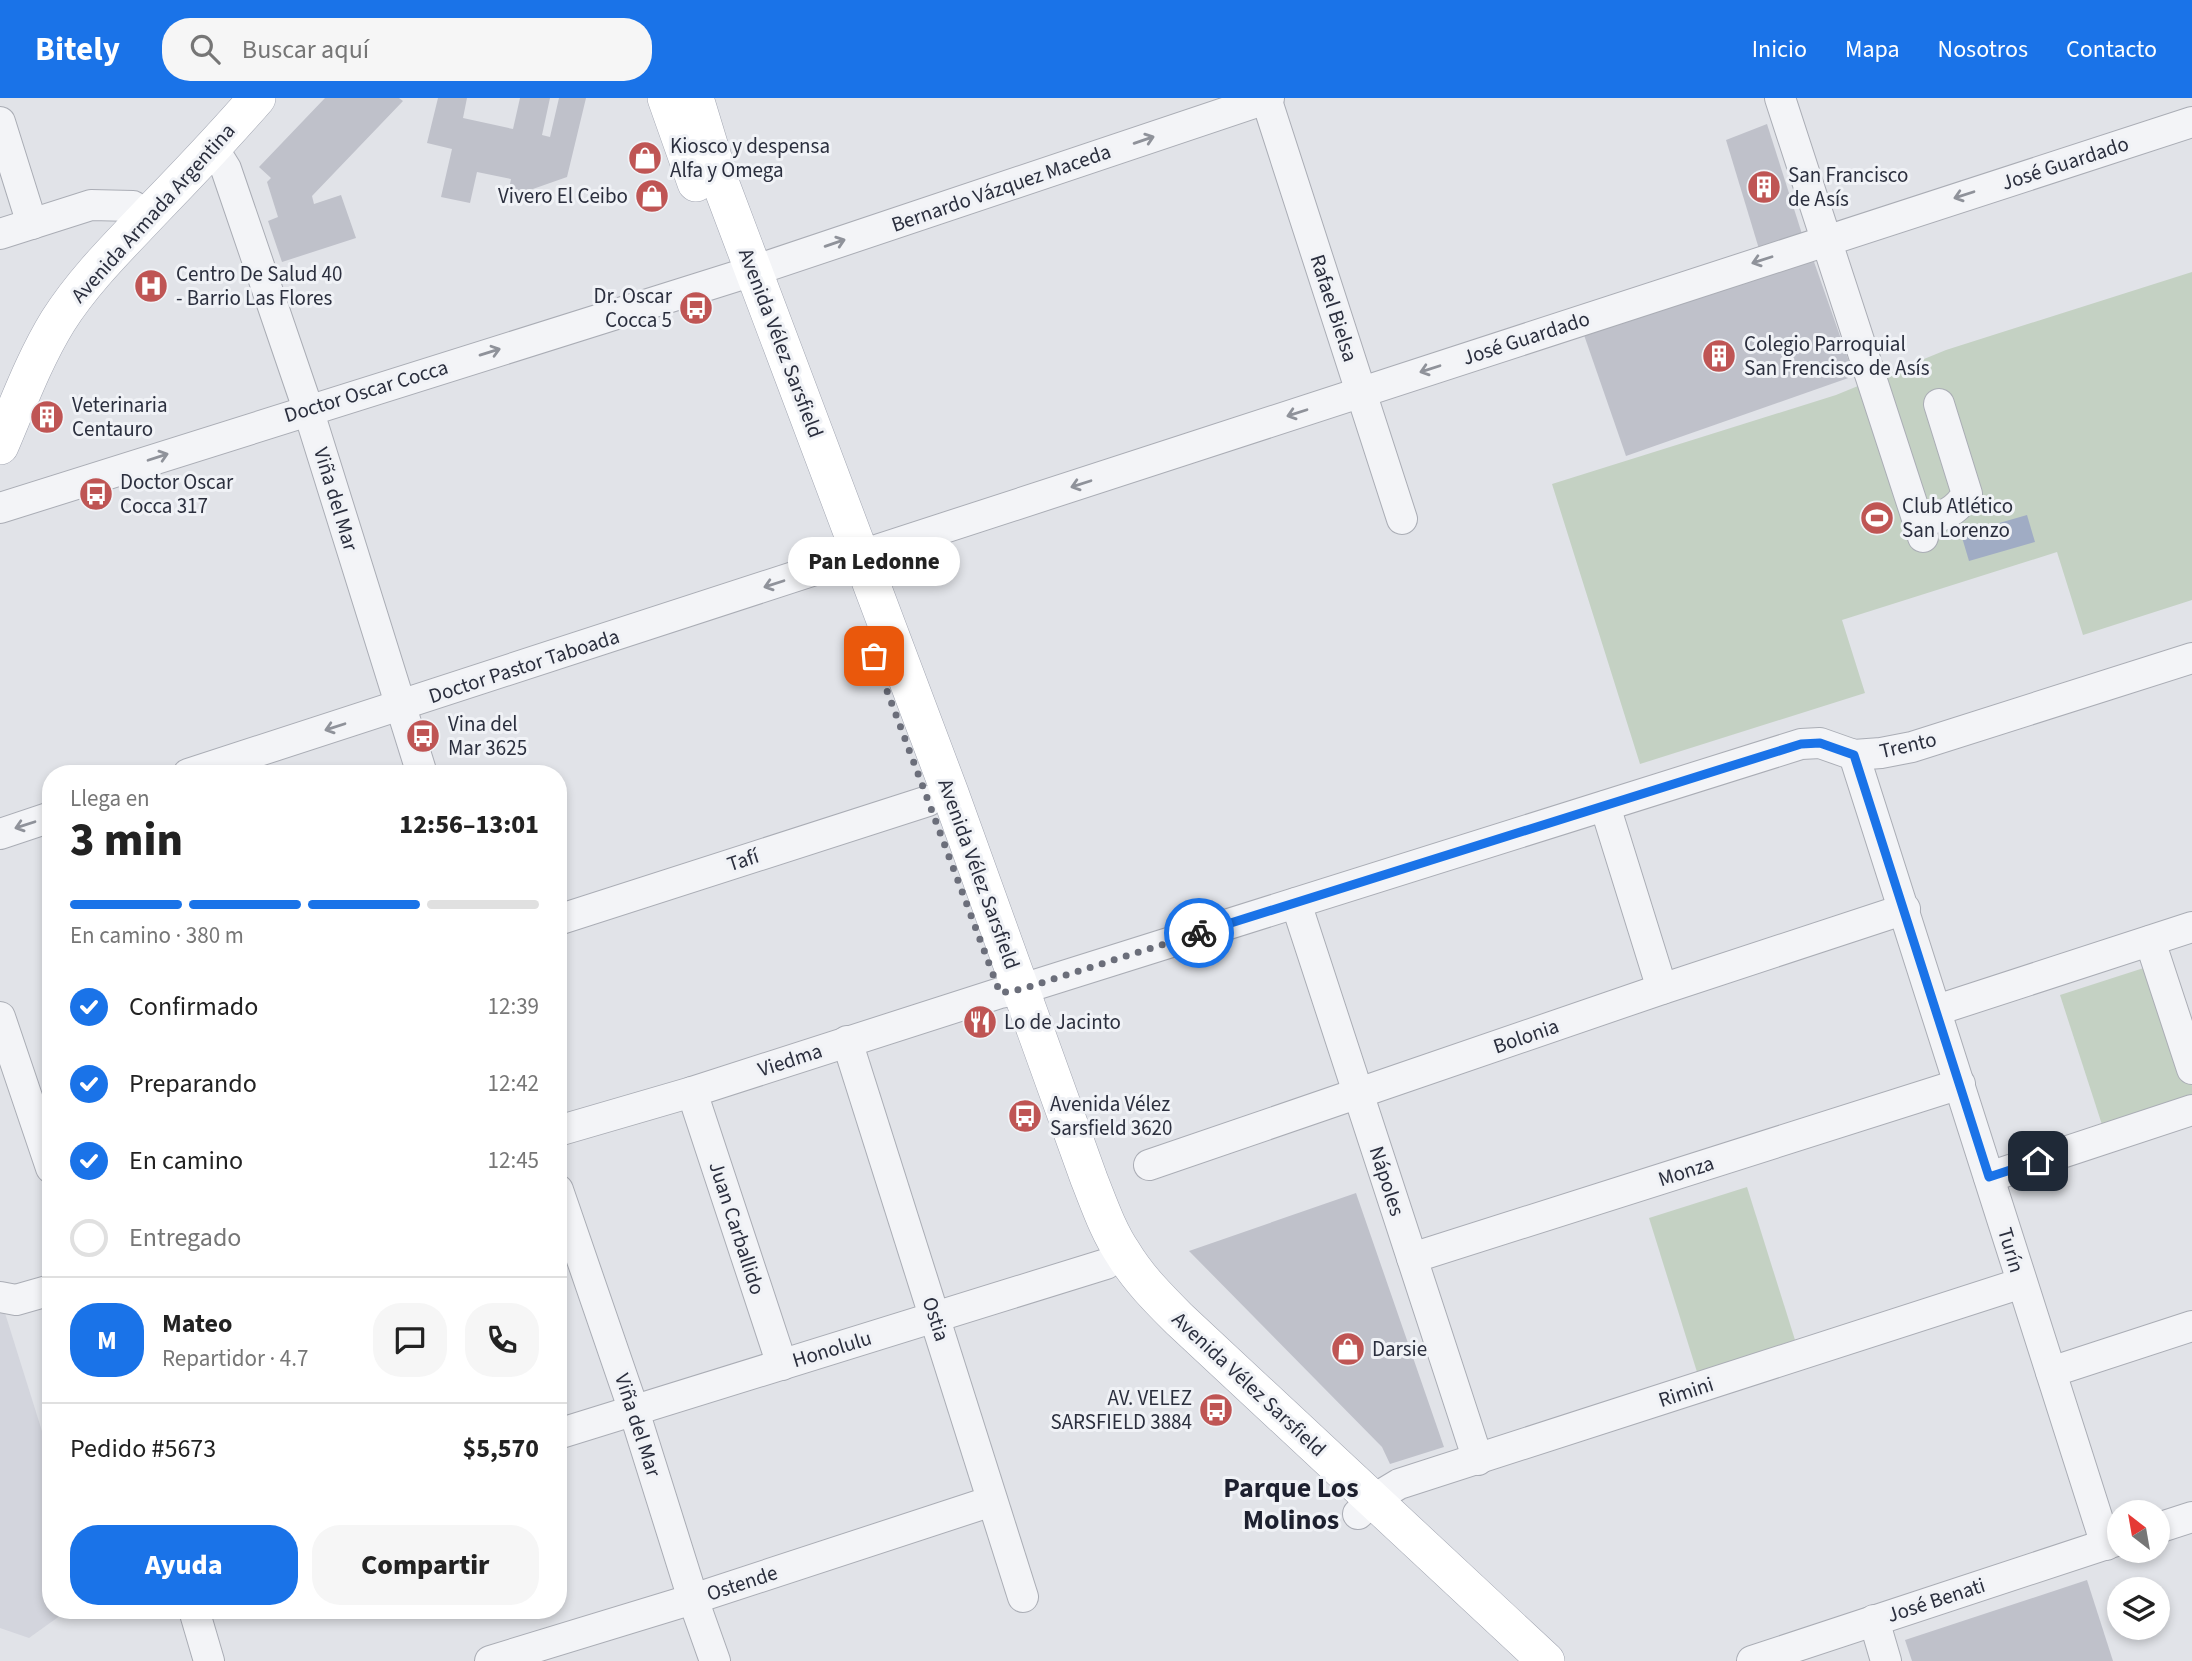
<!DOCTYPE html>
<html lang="es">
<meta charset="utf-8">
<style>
body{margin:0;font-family:"Source Sans 3",sans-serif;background:#f6f6f6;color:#222;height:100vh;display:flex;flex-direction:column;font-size:26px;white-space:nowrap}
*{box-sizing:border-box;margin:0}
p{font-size:23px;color:#767676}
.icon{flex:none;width:38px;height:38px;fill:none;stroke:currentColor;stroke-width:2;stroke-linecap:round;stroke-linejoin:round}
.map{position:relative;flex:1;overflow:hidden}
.drawer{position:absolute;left:42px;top:667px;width:525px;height:854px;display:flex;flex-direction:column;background:#fff;border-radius:28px;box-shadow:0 4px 10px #0003}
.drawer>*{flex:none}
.needle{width:46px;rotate:329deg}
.buttons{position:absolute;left:2107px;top:1402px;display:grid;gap:14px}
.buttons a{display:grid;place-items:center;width:63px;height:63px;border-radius:50%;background:#fff;box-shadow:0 4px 10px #0003;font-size:35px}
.pin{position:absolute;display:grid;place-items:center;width:60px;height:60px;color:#fff;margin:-30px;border-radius:14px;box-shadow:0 4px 10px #0006}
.courier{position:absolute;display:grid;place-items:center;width:70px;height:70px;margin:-35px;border:5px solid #1a73e8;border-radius:50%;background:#fff;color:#222;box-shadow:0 2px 9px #0007}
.bubble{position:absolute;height:49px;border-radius:24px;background:#fff;box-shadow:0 4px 10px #0003;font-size:23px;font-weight:800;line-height:49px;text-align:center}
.summary em{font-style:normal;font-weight:800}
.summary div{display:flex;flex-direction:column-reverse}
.summary{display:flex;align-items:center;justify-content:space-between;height:119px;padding:0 28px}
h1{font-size:46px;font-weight:800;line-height:52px}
.bar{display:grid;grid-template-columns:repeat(4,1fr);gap:10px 7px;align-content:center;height:84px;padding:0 28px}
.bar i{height:9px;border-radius:5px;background:#e0e0e0}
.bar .active{background:#1a73e8}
.bar p{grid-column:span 4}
.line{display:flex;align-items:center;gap:18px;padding:0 28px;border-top:2px solid #e0e0e0}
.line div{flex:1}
.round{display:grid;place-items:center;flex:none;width:74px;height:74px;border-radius:28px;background:#f6f6f6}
ol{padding:0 28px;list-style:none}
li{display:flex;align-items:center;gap:21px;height:77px}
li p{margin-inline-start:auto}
li .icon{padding:7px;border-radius:50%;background:#1a73e8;color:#fff;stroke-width:4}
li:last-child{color:#767676}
li i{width:38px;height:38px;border:4px solid #e0e0e0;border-radius:50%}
.button{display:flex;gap:14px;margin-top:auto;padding:14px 28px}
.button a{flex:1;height:80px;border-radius:28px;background:#1a73e8;color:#fff;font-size:28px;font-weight:800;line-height:80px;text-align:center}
.button a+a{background:#f6f6f6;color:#222}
header{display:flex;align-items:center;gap:42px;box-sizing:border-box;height:98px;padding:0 35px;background:#1a73e8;color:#fff}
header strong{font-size:33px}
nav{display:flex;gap:38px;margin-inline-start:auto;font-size:24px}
.search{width:490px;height:63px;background:#f6f6f6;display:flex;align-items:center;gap:18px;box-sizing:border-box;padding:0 24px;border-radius:28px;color:#767676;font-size:26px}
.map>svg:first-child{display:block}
.built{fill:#d3d5dd}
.green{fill:#c4d1c3}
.water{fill:#a0acc4}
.building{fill:#bfc1ca}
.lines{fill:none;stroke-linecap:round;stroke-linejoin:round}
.minor-casing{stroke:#aaadb5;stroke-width:32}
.major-casing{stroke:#a2a6b2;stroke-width:38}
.minor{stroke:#f3f4f7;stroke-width:30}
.major{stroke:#fff;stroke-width:37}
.oneway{stroke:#8f929a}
.done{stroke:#6b6e7a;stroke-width:7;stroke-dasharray:0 12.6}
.route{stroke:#1a73e8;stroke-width:9}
.labels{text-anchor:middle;stroke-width:6;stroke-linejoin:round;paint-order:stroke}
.poi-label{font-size:21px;fill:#2b2f3e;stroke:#f0f2f6;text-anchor:start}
.street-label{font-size:21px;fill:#2b2f3e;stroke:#f0f2f6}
.district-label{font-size:28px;font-weight:bold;fill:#1d202f;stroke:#f0f2f6}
</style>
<header>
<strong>Bitely</strong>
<div class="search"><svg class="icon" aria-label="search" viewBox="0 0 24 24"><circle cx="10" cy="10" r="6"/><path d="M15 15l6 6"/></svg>Buscar aquí</div>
<nav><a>Inicio</a><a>Mapa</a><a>Nosotros</a><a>Contacto</a></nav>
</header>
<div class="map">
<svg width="2192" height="1563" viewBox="0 0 2192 1563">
<rect width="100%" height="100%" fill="#e1e3e8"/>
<polygon class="built" points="0,1199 51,1362 51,1512 68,1512 29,1540 0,1530"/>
<g class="green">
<polygon points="2192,174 2192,502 2083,537 2057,454 1842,522 1865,595 1640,666 1552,386 1836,297 1946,252"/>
<polygon points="2153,867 2192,988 2192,1008 2105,1036 2060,897"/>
<polygon points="1747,1089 1795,1242 1697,1274 1649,1120"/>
</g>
<polygon class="water" points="2027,417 2035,444 1969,463 1961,436"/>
<g class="building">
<polygon points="325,0 399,0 403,3 312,98 314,106 341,97 356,140 282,164 268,123 278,119 267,84 271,80 259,69"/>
<polygon points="438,0 467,0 463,20 513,31 520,0 550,0 542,37 550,39 559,0 586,0 567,79 507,100 511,81 477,74 470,105 441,99 452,51 427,45"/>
<polygon points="1767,26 1802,136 1759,151 1726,42"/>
<polygon points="1812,158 1854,278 1626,358 1584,237"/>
<polygon points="41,305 61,311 54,333 34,328"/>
<polygon points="1356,1095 1444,1349 1390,1366 1382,1349 1189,1153"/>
<polygon points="2087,1482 2113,1563 1912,1563 1905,1542"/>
</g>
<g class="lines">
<g class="minor-casing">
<g id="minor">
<polyline points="1266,0 1402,421"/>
<polyline points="1780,0 1923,439"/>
<polyline points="0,24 32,126"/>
<polyline points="213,50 226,71 308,311 422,676"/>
<polyline points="0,136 91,107 133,108 148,117"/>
<polyline points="0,410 753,173 1269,0"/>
<path d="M1918 425C1941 418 1954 417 1967 396L1939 306"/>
<path d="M1854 657C1940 919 2021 1184 2106 1447"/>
<path d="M188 676C857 462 1523 238 2192 24"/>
<polyline points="1605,708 1662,891"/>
<polyline points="0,736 51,719"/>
<polyline points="1296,805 1478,1362"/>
<polyline points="558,822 928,703"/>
<polyline points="2150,843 2192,971"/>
<polyline points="1937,912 2192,829"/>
<polyline points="0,919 51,1070"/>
<polyline points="847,943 1023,1499"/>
<polyline points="692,994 782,1267"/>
<polyline points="558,1033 692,994 1000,895 1022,891 1801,646 1820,645 1854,657 1881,655 1912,649 2192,560"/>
<polyline points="1149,1067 1662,891 1905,811"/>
<polyline points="1989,1079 2192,1012"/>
<polyline points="558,1092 634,1313 693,1501 715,1563"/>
<polyline points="1412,1160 1960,986"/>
<polyline points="0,1199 16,1202 51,1192"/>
<polyline points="2051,1274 2192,1228"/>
<polyline points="558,1336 1106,1166"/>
<polyline points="1358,1416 1374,1401 1399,1386 2022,1185"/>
<polyline points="2158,1430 2192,1419"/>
<polyline points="194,1512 209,1563"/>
<polyline points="1874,1522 1886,1563"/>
<polyline points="490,1563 693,1501 992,1403"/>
<polyline points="1752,1563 2119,1442"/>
</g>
</g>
<g class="major-casing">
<g id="major">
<polyline points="666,0 696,85"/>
<path d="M695 0 722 89 950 695 1089 1081C1099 1106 1108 1133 1123 1155 1138 1180 1159 1201 1179 1221L1546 1563"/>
<path d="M0 348C18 306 34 262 58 223 84 182 119 148 152 113 188 76 223 39 257 0"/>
</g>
</g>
<use href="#minor" class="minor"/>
<use href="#major" class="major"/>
</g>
<defs><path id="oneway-shaft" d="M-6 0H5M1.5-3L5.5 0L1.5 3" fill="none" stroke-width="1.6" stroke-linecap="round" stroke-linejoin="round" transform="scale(1.75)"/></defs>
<g class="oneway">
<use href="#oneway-shaft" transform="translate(1144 42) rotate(-19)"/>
<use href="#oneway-shaft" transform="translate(1964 97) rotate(162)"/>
<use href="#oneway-shaft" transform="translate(835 145) rotate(-19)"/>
<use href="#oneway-shaft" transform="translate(1762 162) rotate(162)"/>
<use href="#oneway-shaft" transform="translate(490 254) rotate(-17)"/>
<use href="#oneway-shaft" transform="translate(1430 271) rotate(162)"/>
<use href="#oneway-shaft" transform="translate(1297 315) rotate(162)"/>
<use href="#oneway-shaft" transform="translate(158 359) rotate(-18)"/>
<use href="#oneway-shaft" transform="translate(1081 386) rotate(162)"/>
<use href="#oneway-shaft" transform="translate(774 486) rotate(162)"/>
<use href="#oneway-shaft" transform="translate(335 629) rotate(162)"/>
<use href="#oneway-shaft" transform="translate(25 727) rotate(162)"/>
</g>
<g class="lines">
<polyline class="done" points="874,558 1000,895 1022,891 1199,835"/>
<polyline class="route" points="1199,835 1801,646 1820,645 1854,657 1989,1079 2038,1063"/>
</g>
<defs>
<g id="shop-disc" transform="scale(1.75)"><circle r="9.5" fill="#bf5554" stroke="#f0f2f6"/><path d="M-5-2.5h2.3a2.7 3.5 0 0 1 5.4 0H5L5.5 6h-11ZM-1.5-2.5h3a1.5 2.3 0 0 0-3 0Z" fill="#fff"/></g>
<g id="building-disc" transform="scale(1.75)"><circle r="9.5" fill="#bf5554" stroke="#f0f2f6"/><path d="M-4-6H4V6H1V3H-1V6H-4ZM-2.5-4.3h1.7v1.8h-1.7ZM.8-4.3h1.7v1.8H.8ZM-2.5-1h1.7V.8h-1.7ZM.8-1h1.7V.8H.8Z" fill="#fff"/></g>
<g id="hospital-disc" transform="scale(1.75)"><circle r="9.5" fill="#bf5554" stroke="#f0f2f6"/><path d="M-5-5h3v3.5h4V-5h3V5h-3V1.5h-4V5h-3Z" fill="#fff"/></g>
<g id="bus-disc" transform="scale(1.75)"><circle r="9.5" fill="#bf5554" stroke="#f0f2f6"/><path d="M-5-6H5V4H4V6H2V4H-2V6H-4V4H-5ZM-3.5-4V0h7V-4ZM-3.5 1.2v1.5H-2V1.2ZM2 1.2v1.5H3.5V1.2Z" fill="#fff"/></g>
<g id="stadium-disc" transform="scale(1.75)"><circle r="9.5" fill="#bf5554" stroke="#f0f2f6"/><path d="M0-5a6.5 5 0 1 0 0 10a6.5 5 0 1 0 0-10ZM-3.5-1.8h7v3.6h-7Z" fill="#fff"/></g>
<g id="restaurant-disc" transform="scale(1.75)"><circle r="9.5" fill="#bf5554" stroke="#f0f2f6"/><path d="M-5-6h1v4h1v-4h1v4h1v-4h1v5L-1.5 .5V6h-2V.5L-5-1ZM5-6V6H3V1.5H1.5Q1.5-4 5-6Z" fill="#fff"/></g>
</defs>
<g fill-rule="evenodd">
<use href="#shop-disc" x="645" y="60"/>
<use href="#building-disc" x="1764" y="89"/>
<use href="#shop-disc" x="652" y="98"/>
<use href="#hospital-disc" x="151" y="188"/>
<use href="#bus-disc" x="696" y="210"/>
<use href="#building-disc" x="1719" y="258"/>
<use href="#building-disc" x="47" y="319"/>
<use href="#bus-disc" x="96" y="396"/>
<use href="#stadium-disc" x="1877" y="420"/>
<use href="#bus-disc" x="423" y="638"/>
<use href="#restaurant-disc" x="980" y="924"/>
<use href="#bus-disc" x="1025" y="1018"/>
<use href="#shop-disc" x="1348" y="1251"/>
<use href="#bus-disc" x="1216" y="1312"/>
</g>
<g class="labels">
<g class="poi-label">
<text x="670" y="55">Kiosco y despensa<tspan x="670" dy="24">Alfa y Omega</tspan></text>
<text x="1788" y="84">San Francisco<tspan x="1788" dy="24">de Asís</tspan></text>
<text x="628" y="105" text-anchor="end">Vivero El Ceibo</text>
<text x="176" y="183">Centro De Salud 40<tspan x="176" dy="24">- Barrio Las Flores</tspan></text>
<text x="672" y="205" text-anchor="end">Dr. Oscar<tspan x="672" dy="24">Cocca 5</tspan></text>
<text x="1744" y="253">Colegio Parroquial<tspan x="1744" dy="24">San Frencisco de Asís</tspan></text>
<text x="72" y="314">Veterinaria<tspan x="72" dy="24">Centauro</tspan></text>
<text x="120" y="391">Doctor Oscar<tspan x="120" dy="24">Cocca 317</tspan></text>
<text x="1902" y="415">Club Atlético<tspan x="1902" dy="24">San Lorenzo</tspan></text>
<text x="448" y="633">Vina del<tspan x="448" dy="24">Mar 3625</tspan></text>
<text x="1004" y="931">Lo de Jacinto</text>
<text x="1050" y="1013">Avenida Vélez<tspan x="1050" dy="24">Sarsfield 3620</tspan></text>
<text x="1372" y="1258">Darsie</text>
<text x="1192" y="1307" text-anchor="end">AV. VELEZ<tspan x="1192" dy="24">SARSFIELD 3884</tspan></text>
</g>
<g class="street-label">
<text transform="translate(2065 65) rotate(-18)" y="7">José Guardado</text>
<text transform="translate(1001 90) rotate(-19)" y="7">Bernardo Vázquez Maceda</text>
<text transform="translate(153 115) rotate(-48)" y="7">Avenida Armada Argentina</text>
<text transform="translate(1334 210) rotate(72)" y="7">Rafael Bielsa</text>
<text transform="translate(1526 240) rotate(-18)" y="7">José Guardado</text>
<text transform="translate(781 245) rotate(69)" y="7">Avenida Vélez Sarsfield</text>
<text transform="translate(366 293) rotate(-17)" y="7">Doctor Oscar Cocca</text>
<text transform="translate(336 401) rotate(73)" y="7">Viña del Mar</text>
<text transform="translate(524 568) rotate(-18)" y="7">Doctor Pastor Taboada</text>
<text transform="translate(1908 647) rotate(-13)" y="7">Trento</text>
<text transform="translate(743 762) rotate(-18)" y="7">Tafí</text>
<text transform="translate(979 776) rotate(70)" y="7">Avenida Vélez Sarsfield</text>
<text transform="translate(1526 938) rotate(-19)" y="7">Bolonia</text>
<text transform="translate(790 962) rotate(-18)" y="7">Viedma</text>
<text transform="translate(1686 1073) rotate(-18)" y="7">Monza</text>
<text transform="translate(1387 1083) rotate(72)" y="7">Nápoles</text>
<text transform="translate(737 1130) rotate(72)" y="7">Juan Carballido</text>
<text transform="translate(2011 1152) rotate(73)" y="7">Turín</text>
<text transform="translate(936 1221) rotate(72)" y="7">Ostia</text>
<text transform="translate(832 1251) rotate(-17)" y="7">Honolulu</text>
<text transform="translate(1249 1286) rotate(43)" y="7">Avenida Vélez Sarsfield</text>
<text transform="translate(1686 1294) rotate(-18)" y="7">Rimini</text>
<text transform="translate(638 1327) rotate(72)" y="7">Viña del Mar</text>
<text transform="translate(742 1485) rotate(-18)" y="7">Ostende</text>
<text transform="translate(1936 1502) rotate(-18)" y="7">José Benati</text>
</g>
<g class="district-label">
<text x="1291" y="1399">Parque Los<tspan x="1291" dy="32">Molinos</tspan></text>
</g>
</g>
</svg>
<div class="buttons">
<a><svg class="needle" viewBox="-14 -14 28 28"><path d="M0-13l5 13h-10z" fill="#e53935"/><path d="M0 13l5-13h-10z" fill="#767676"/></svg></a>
<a><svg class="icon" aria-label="layers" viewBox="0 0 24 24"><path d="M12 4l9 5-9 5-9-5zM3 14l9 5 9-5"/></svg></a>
</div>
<div class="pin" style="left:874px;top:558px;background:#ea580c"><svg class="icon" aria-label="bag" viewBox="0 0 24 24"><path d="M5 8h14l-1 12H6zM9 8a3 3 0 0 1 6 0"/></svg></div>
<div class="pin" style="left:2038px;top:1063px;background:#1f2937"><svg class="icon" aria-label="home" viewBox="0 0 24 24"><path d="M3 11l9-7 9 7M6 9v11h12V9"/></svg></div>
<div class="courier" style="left:1199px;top:835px"><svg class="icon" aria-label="bike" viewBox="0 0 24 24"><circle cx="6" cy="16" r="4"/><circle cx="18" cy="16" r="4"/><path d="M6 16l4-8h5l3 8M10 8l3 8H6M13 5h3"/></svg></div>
<div class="bubble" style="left:788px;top:439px;width:172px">Pan Ledonne</div>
<section class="drawer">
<div class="summary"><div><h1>3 min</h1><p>Llega en</p></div><em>12:56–13:01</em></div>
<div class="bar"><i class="active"></i><i class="active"></i><i class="active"></i><i></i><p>En camino · 380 m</p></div>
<ol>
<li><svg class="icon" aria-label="check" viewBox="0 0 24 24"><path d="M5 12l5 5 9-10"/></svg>Confirmado<p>12:39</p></li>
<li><svg class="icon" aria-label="check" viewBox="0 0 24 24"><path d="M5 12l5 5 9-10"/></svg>Preparando<p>12:42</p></li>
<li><svg class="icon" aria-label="check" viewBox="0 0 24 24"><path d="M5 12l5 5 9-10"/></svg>En camino<p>12:45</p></li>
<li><i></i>Entregado</li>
</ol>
<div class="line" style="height:126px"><b class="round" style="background:#1a73e8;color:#fff">M</b><div><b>Mateo</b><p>Repartidor · 4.7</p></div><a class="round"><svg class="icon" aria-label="chat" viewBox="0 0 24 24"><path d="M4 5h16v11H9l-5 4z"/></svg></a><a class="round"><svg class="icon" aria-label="phone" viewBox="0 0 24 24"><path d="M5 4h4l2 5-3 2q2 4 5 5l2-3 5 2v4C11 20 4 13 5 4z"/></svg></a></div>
<div class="line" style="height:91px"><div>Pedido #5673</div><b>$5,570</b></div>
<div class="button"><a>Ayuda</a><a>Compartir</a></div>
</section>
</div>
